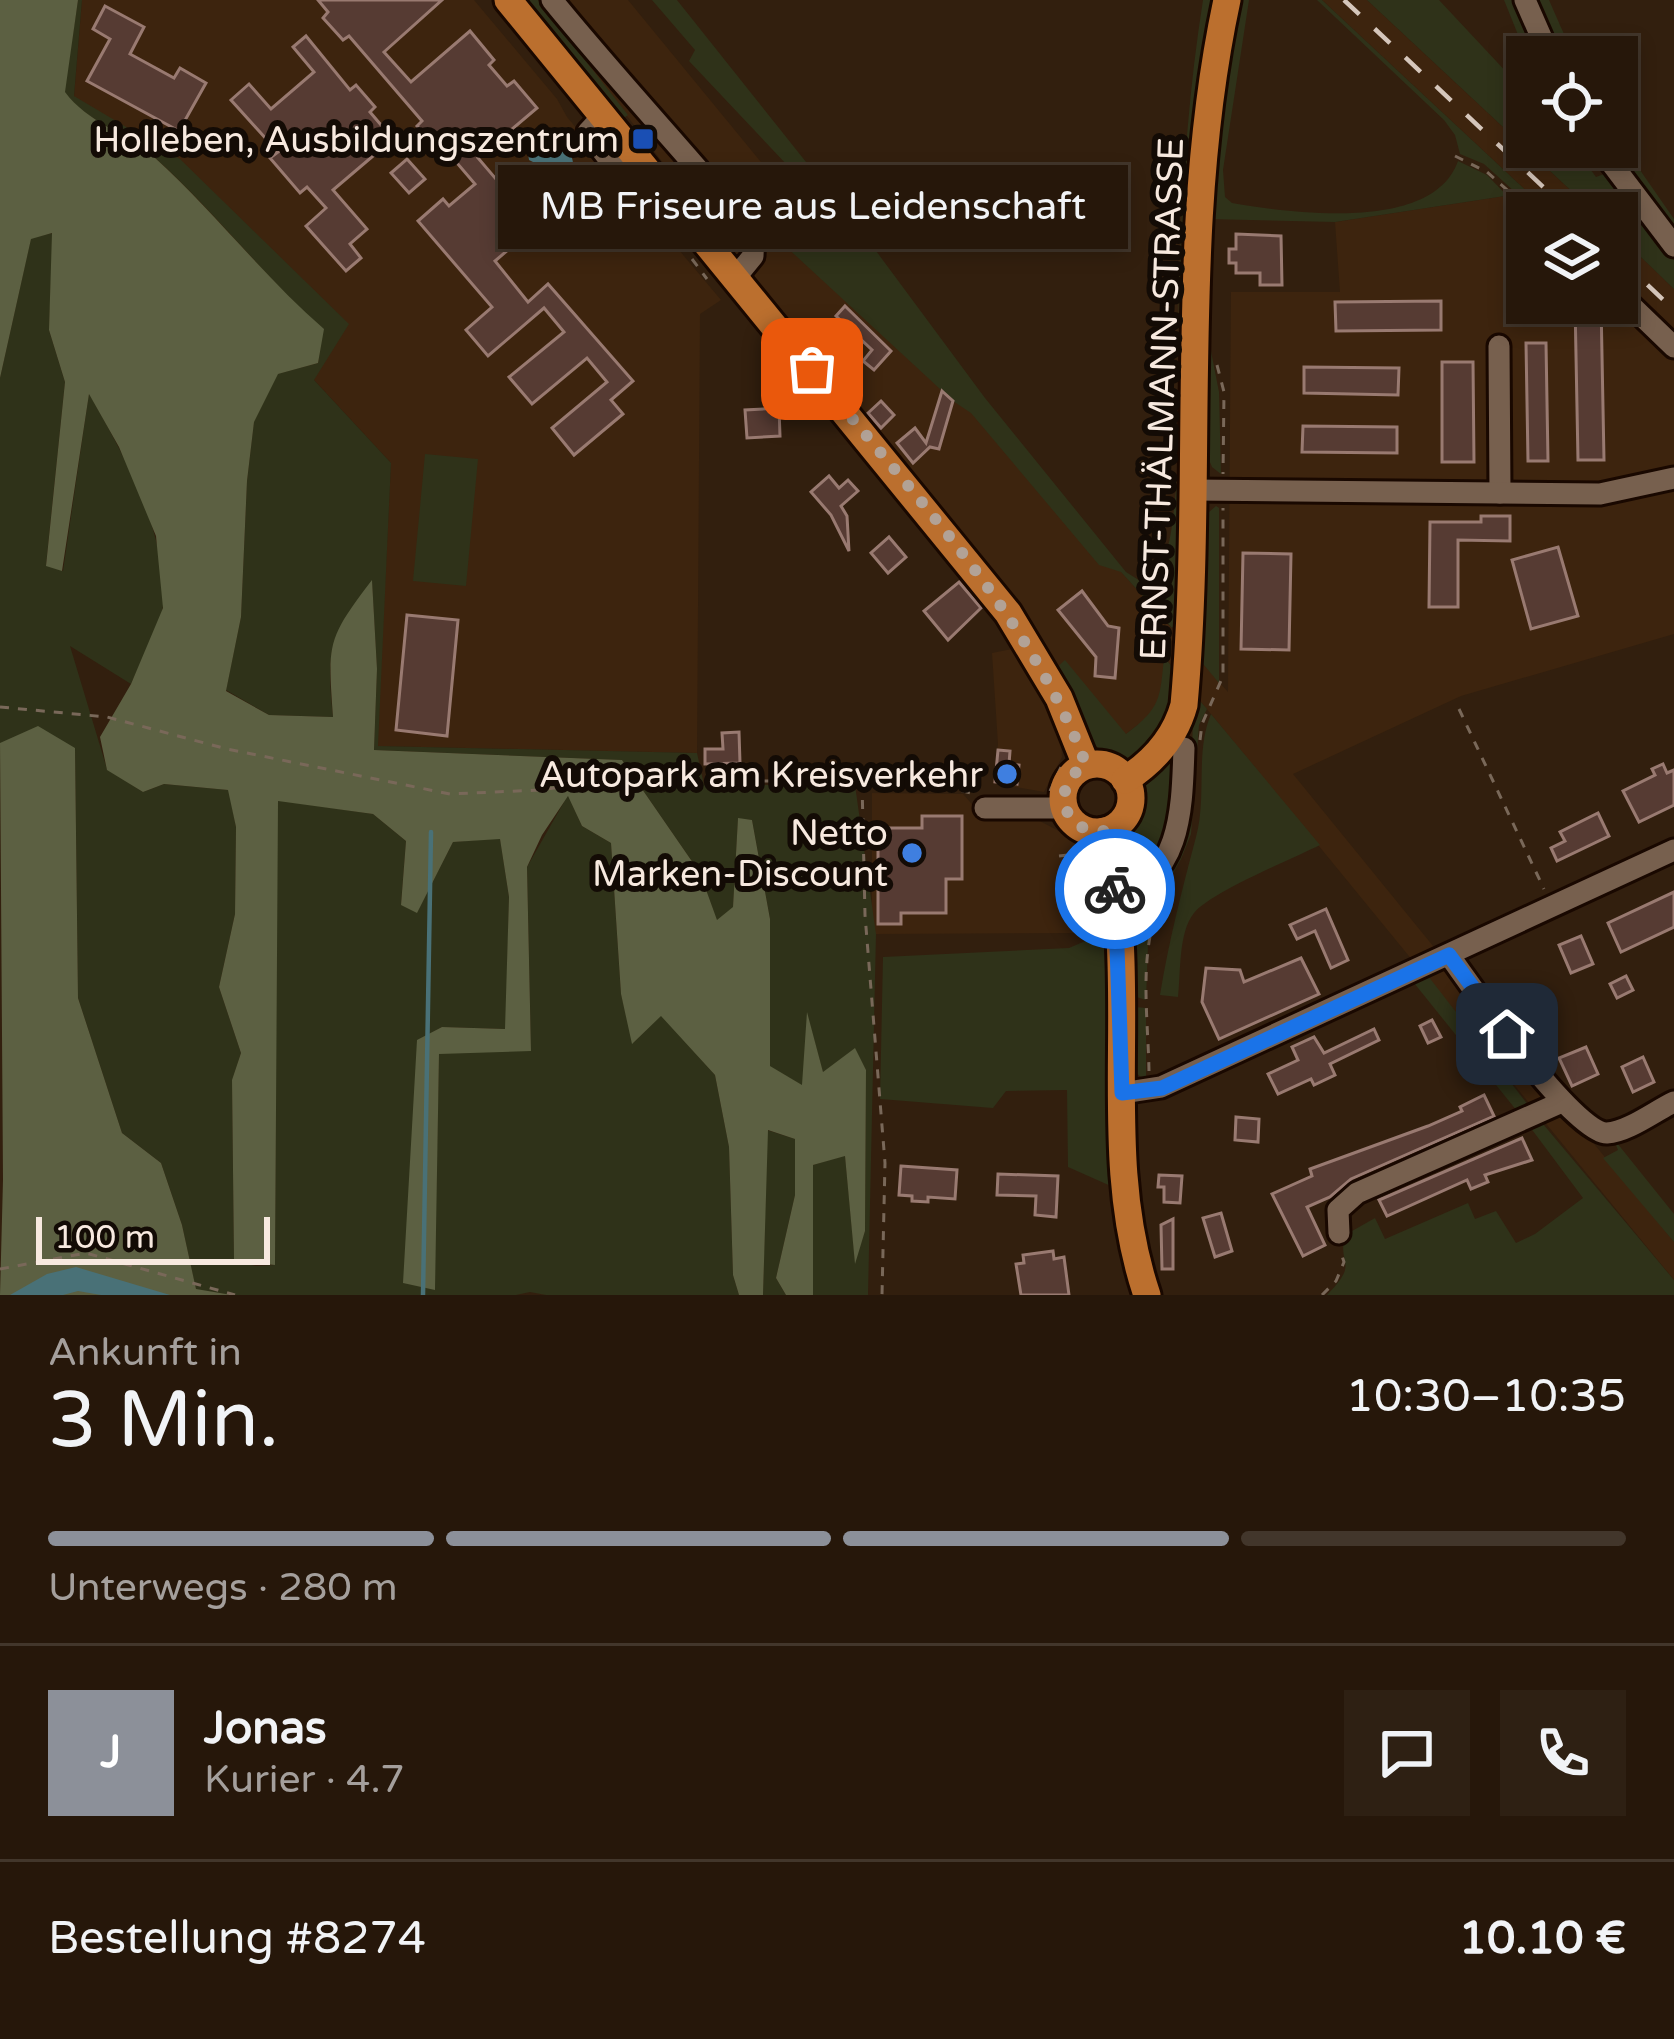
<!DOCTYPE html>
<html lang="de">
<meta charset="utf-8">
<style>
body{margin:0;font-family:"Varela Round",sans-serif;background:#2e2013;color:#f1f3f6;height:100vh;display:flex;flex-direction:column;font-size:45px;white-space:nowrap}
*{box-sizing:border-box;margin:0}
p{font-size:39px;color:#a49f9c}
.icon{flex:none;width:66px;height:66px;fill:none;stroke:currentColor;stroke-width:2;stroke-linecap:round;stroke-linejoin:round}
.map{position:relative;height:1295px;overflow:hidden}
.panel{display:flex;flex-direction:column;background:#26170a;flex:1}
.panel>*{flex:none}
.tools{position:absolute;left:1506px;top:36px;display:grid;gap:24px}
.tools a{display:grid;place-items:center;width:132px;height:132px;border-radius:0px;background:#26170a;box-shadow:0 6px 18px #0003,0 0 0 3px #42362b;font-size:60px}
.scale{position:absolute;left:36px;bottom:30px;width:234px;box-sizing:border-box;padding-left:12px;border:6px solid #f7e9df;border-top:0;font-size:33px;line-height:42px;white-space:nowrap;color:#f7e9df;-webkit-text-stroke:9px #130b05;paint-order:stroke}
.pin{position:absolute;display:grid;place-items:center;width:102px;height:102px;color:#fff;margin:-51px;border-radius:24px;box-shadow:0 6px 18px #0006}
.courier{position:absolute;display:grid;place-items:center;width:120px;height:120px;margin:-60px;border:9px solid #1a73e8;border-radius:50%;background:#fff;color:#222;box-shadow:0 3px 15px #0007}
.bubble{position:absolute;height:84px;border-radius:0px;background:#26170a;box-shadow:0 6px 18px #0003,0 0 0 3px #42362b;font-size:39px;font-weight:600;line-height:84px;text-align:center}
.overview em{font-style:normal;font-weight:600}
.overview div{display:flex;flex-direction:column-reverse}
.overview{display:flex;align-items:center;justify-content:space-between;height:204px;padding:0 48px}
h1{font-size:78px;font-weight:600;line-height:90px}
.bar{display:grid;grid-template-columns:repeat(4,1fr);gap:18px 12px;align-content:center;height:144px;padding:0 48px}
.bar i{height:15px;border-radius:9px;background:#42362b}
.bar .on{background:#8c9099}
.bar p{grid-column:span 4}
.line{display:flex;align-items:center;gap:30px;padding:0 48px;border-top:3px solid #42362b}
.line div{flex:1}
.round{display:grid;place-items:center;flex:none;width:126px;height:126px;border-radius:0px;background:#2e2013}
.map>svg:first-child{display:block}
.built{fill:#3d240e}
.green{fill:#2f3219}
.forest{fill:#5c6042}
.water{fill:#497177}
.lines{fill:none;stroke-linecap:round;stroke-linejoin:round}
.stream{stroke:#497177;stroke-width:4.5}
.building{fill:#563b33;stroke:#997a71;stroke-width:3}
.minor-casing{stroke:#190800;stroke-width:27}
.major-casing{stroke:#190800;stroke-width:33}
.path{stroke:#796859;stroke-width:3;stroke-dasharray:9 9;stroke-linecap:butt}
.minor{stroke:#77604e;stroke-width:21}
.major{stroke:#bb6f2e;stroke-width:27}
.rail{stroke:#d5c6bb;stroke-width:4.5;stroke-dasharray:21 21;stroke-linecap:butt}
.done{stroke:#b2a296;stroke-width:12;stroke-dasharray:0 21.6}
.route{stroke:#1a73e8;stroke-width:15}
.transit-dot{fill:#1a4fb4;stroke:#130b05;stroke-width:4.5}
.shop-dot{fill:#3f7fe0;stroke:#130b05;stroke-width:4.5}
.labels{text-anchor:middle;stroke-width:12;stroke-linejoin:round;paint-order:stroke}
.poi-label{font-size:36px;fill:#f7e9df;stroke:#130b05;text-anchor:end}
.street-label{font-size:36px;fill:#f7e9df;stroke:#130b05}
</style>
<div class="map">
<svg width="1674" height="1295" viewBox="0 0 1674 1295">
<rect width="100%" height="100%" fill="#321f0e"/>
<g class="built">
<polygon points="82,0 474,0 557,99 567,117 721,300 700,314 697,753 377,746 391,463 314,380 74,96"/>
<polygon points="538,0 628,0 806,217 1228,692 1231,292 1340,292 1335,222 1505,196 1527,216 1527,303 1617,303 1674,357 1674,634 1461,696 1293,774 1674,1242 1674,1280 1165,658 1160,701 1148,717 1126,734 1100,727 1061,741 1062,757 1044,792 993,783 998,744 992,653 1022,647 1040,635 753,280"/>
<polygon points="1322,0 1367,0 1595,213 1550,213"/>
<polygon points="1617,234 1674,289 1674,332 1617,276"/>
<polygon points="872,793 963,794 984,818 1036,819 1076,840 1088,856 1089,933 872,934"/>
</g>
<g class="green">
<path d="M78 0H82L74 96 180 159 349 324 314 380 391 463 378 746 697 753 704 785H855L876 934 868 1295H813V1165L845 1155 855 1260 865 1231 866 1070 854 1049 823 1073 808 1017 803 1086 769 1066 770 919 752 820 738 819 733 908 717 921 700 873 622 760 374 750 377 669 372 582C329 636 326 649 333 717L269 715 226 690 241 617 247 481 254 421 277 374 318 363 323 329C263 276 214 210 154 157 126 133 87 122 64 92Z"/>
<polygon points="518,0 538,0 628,115 622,119 599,99"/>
<path d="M652 0H677L865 236 985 398 1126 572 1145 584C1168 569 1171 534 1174 509 1183 436 1177 360 1179 286 1182 191 1188 94 1203 0H1219L1176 622 1172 628 1121 572 1099 565 971 413 953 401 782 243 821 201 689 61 695 50Z"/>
<path d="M1235 0H1249L1223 170 1225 197 1232 203C1291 213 1433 233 1458 161L1487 175 1527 216 1505 196 1335 222 1207 219Z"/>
<polygon points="1317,0 1322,0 1550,213 1538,213 1484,164 1460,154 1455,135 1444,120"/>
<polygon points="1367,0 1439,0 1527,94 1527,147 1587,147 1590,151 1582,158 1596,177 1604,174 1674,259 1674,289 1617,234 1617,213 1595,213"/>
<polygon points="1504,0 1515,0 1540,57 1527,57"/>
<polygon points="1534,0 1549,0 1574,57 1558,56"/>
<polygon points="1617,137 1674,219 1674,234 1609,147 1617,147"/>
<path d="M53 233 49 330 65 382 46 565 63 571 89 393C124 456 167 530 163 605 162 629 141 661 131 684L70 646 107 769 143 792 164 784 229 790 236 827 235 914 219 987 241 1053 232 1081 234 1261 256 1266 275 1265 277 800 373 814 406 841 401 904 417 912 453 842 500 838 509 897 506 1029 442 1027 417 1041 434 1290 439 1053 531 1050 527 867 568 795 582 826 611 843 621 994 633 1043 661 1015 715 1075 729 1147 733 1275 739 1295H546L530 1292 516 1295H232L196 1290 182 1225 161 1163 122 1133 78 998 75 748 0 743V378L31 238Z"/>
<polygon points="1209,283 1209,341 1219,392 1221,474 1212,467 1203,445"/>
<polygon points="425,454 478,459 466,586 413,581"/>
<polygon points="1216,506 1219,508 1219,683 1193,652 1200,520"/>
<path d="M1164 657 1178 674C1175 688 1175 708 1168 721 1154 751 1122 774 1095 745 1077 726 1066 694 1054 670L1065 660 1126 734C1161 708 1160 698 1164 657Z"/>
<polygon points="1194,694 1207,709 1199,725 1191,834 1181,859 1149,916 1146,1000 1130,995 1130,913 1158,884 1190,801"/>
<path d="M1211 714 1320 845C1292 859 1211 892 1194 913 1178 933 1181 973 1178 997L1160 995C1169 940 1182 890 1196 837 1207 797 1195 752 1211 714Z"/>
<path d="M1177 747C1172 792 1169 830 1147 870L1133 874 1124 869 1122 832 1136 809 1140 790Z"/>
<polygon points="1090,939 1104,939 1113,1187 1068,1167 1067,1090 1006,1091 993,1108 880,1099 883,957 1069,948"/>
<polygon points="1425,972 1532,1110 1521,1116 1410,978"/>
<polygon points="1135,1007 1146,1008 1146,1078 1143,1079 1134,1071"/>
<path d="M1538 1118 1674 1280V1295H1327C1360 1261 1337 1267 1345 1235L1375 1218 1385 1239 1468 1203 1475 1219 1496 1211 1516 1243 1535 1234 1583 1198 1527 1123Z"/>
<polygon points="767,1130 795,1139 795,1195 776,1278 786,1295 763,1295"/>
<polygon points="1613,1138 1674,1214 1674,1242 1603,1158 1618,1150"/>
</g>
<g class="forest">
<path d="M0 0H78L65 92C87 122 126 133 154 157 214 211 263 276 324 329L318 363 278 374 254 422 247 481 241 617 226 691 269 715 333 717C328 644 326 640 372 580L377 669 374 750 622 760 700 873 717 920 733 907 738 818 752 820 770 919V1066L802 1085 807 1012 823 1072 855 1048 866 1070 865 1231 855 1264 845 1156 813 1165V1295H786L776 1278 795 1195V1139L768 1130 763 1295H739L733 1275 729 1147 715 1075 661 1016 632 1044 621 994 611 843 582 826 568 796 542 835 527 867 531 1051 439 1054 435 1290 403 1283 417 1040 442 1027 505 1029 509 897 500 839 453 842 417 913 401 905 406 841 373 814 278 801 275 1265 234 1261 232 1080 241 1053 219 987 235 914 236 827 228 790 164 784 143 792 107 770 100 737 131 684 163 608 156 536 119 447 89 394 62 571 46 566 65 382 49 330 52 233 31 239 0 378Z"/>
<polygon points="38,726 75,748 78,998 122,1133 161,1163 182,1225 196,1289 232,1295 0,1295 3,1180 0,743"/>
</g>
<g class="water">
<path d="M543 144 571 155C580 178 561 195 545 210L535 199 545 168 529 160 528 153 533 146Z"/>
<polygon points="76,1267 170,1295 101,1295 78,1291 63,1295 10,1295 47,1274"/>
</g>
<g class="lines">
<polyline class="stream" points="423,1295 431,832"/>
</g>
<g class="building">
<polygon points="318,0 442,0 384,52 411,82 470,31 494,60 489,65 507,86 514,81 537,108 478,158 536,226 495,261 528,302 548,284 633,381 611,400 623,414 574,455 552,428 607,382 587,358 532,404 509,377 564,332 544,308 488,356 466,330 492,307 418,221 443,199 449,206 475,184 440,143 435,147 417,126 422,121 349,36 343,40 323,18 328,12"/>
<polygon points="105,6 144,27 130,54 174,78 180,68 206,83 179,131 87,81 110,39 93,29"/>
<polygon points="306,36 350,90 356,85 375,107 370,112 393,139 333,190 367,229 350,244 361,258 346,271 306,226 326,208 307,187 300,193 270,158 278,152 231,100 249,84 271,109 314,72 293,47"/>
<polygon points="407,159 425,179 409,193 391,173"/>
<polygon points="1236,234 1281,236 1282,285 1260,285 1260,273 1236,273 1236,263 1229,263 1229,249 1236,249"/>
<polygon points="1441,301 1441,330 1336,331 1335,302"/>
<polygon points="1575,303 1601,303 1604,460 1578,460"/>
<polygon points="845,306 891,351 874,370 863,361 872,350 836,316"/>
<polygon points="1526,343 1546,343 1548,461 1528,461"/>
<polygon points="1442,362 1473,362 1474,462 1442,462"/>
<polygon points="1304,367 1399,368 1398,395 1304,393"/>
<polygon points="942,391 953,401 939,449 930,447 913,463 897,443 915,428 926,443"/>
<polygon points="881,401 894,415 881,428 868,413"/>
<polygon points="779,408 780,436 747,438 745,410"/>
<polygon points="1303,426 1397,427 1397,453 1302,452"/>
<polygon points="829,476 839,488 848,480 858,491 841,506 847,516 849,551 831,515 811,492"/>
<polygon points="1481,516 1510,516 1510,541 1458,540 1458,607 1429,607 1430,522 1481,522"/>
<polygon points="889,537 906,557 888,573 871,553"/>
<polygon points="1558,547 1578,616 1531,629 1512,560"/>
<polygon points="1243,553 1291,554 1289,650 1241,649"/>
<polygon points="959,582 981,608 948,640 924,611"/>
<polygon points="1082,591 1108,626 1119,628 1115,678 1095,676 1096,657 1058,610"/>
<polygon points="407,615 458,620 447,736 396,730"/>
<polygon points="739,732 740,763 705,764 705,749 723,749 722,733"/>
<polygon points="998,750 1010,751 1009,764 1019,765 1017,784 995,782"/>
<polygon points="1663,764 1667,773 1674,770 1674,805 1639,822 1623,791 1655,775 1652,769"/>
<polygon points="1598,813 1609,836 1557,861 1551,848 1565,841 1560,832"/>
<polygon points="922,816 962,816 962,879 946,879 946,913 901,913 901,924 878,924 878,828 922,828"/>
<polygon points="1674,892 1674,927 1621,952 1608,923"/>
<polygon points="1326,909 1348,960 1331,968 1315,931 1297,939 1290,925"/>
<polygon points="1581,936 1593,964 1571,973 1559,945"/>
<polygon points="1301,958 1319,994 1219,1039 1202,1002 1206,968 1240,970 1244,982"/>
<polygon points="1626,976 1633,990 1617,998 1610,984"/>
<polygon points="1432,1020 1441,1037 1428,1043 1420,1026"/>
<polygon points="1374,1029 1379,1040 1330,1064 1335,1075 1314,1085 1311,1079 1278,1094 1268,1074 1298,1060 1292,1047 1314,1037 1324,1053"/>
<polygon points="1586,1047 1598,1074 1572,1086 1559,1058"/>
<polygon points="1643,1057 1654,1082 1633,1092 1622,1067"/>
<polygon points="1484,1095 1494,1116 1351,1179 1330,1197 1307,1207 1325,1245 1303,1256 1272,1194 1312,1176 1310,1169 1428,1126 1462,1111 1460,1107"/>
<polygon points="1236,1117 1259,1119 1258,1142 1235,1140"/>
<polygon points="1522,1138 1532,1160 1485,1175 1488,1182 1471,1189 1467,1180 1387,1216 1379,1200"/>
<polygon points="901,1166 957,1170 955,1199 928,1197 928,1202 912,1201 912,1196 899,1195"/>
<polygon points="998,1174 1058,1176 1056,1217 1035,1215 1036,1196 997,1195"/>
<polygon points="1159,1175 1182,1176 1180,1203 1164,1202 1164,1187 1158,1187"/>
<polygon points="1221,1213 1232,1251 1215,1257 1203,1218"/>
<polygon points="1173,1219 1173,1269 1162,1269 1161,1225"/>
<polygon points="1053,1251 1054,1259 1064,1257 1069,1295 1021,1295 1016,1264 1024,1263 1023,1255"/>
</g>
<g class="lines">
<g class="minor-casing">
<g id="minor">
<path d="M552 0C617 80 688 155 754 235L753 256 735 278"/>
<polyline points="1525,0 1550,57"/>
<polyline points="602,117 588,132 635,193 640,194 656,181"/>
<polyline points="1599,147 1674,246"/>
<polyline points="1617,292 1674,347"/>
<polyline points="1499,346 1500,493"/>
<polyline points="1191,490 1600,494 1674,478"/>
<polyline points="985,808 1064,808"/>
<path d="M1115 894C1183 881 1182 803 1184 748"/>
<path d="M1449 955C1470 985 1575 1135 1607 1133 1628 1132 1655 1111 1674 1102"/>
<polyline points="1122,1093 1161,1087 1674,850"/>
<polyline points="1339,1233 1338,1210 1357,1193 1562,1102"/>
</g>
</g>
<g class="major-casing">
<g id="major">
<polyline points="508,0 1008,613 1059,698 1086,765"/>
<circle cx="1097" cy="798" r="34"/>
<path d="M1125 780C1153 762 1175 738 1184 705 1205 471 1177 232 1227 0"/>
<path d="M1104 831C1144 982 1096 1146 1147 1295"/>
</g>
</g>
<g class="path">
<polyline points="1455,156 1487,172 1533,213"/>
<polyline points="692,259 707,279"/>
<polyline points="1217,365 1224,392 1223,474"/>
<polyline points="0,707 107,717 227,749 450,794 540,790 612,780 685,780 930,783 971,793"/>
<polyline points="1459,709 1544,889"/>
<polyline points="1200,740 1202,724 1223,676 1223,508"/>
<polyline points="862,782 865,915 885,1163 882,1295"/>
<polyline points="1050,791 1061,767"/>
<polyline points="1063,825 1085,840"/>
<polyline points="1059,856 1086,853"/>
<path d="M1149 1071C1148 1011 1136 940 1168 887"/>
<polyline points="0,1269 86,1253 235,1295"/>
<polyline points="1322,1295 1336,1281 1344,1262 1341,1253"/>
</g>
<use href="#minor" class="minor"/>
<use href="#major" class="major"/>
<g class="rail">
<polyline points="1344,0 1571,213"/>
<polyline points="1617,256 1674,310"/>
</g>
</g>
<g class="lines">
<path class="done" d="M812 369C912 495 1029 612 1086 765 1049 785 1062 834 1104 831L1115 889"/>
<polyline class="route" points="1115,889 1122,1093 1162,1088 1449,955 1507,1034"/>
</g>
<rect class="transit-dot" x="631" y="127" width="24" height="24" rx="6"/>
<g class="shop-dot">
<circle cx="1007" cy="774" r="12"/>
<circle cx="912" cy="853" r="12"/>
</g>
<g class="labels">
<g class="poi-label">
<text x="619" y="152">Holleben, Ausbildungszentrum</text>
<text x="983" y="787">Autopark am Kreisverkehr</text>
<text x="888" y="845">Netto<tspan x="888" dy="41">Marken-Discount</tspan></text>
</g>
<g class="street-label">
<text transform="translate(1161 399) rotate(-88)" y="13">ERNST-THÄLMANN-STRASSE</text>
</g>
</g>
</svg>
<div class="tools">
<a><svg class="icon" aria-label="locate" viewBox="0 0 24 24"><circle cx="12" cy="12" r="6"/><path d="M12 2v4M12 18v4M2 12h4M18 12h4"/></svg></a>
<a><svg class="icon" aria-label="layers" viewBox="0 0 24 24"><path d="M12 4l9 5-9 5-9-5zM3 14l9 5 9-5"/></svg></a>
</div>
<div class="scale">100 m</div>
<div class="pin" style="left:812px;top:369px;background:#ea580c"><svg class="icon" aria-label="bag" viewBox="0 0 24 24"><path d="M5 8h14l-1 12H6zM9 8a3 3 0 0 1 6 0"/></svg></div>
<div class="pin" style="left:1507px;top:1034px;background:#1f2937"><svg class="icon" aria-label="home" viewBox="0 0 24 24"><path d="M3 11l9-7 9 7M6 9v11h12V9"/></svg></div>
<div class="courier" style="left:1115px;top:889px"><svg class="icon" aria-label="bike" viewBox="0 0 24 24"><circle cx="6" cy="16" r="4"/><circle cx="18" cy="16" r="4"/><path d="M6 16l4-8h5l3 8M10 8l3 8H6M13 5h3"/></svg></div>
<div class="bubble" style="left:498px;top:165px;width:630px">MB Friseure aus Leidenschaft</div>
</div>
<section class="panel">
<div class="overview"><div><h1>3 Min.</h1><p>Ankunft in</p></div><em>10:30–10:35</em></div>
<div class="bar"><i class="on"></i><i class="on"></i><i class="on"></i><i></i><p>Unterwegs · 280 m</p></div>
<div class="line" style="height:216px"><b class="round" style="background:#8c9099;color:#fff">J</b><div><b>Jonas</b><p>Kurier · 4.7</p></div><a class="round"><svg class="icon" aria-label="chat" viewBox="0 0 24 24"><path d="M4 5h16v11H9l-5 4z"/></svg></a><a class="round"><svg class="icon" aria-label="phone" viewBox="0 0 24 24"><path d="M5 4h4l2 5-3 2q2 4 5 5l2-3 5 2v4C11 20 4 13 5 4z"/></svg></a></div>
<div class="line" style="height:156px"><div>Bestellung #8274</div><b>10.10 €</b></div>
</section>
